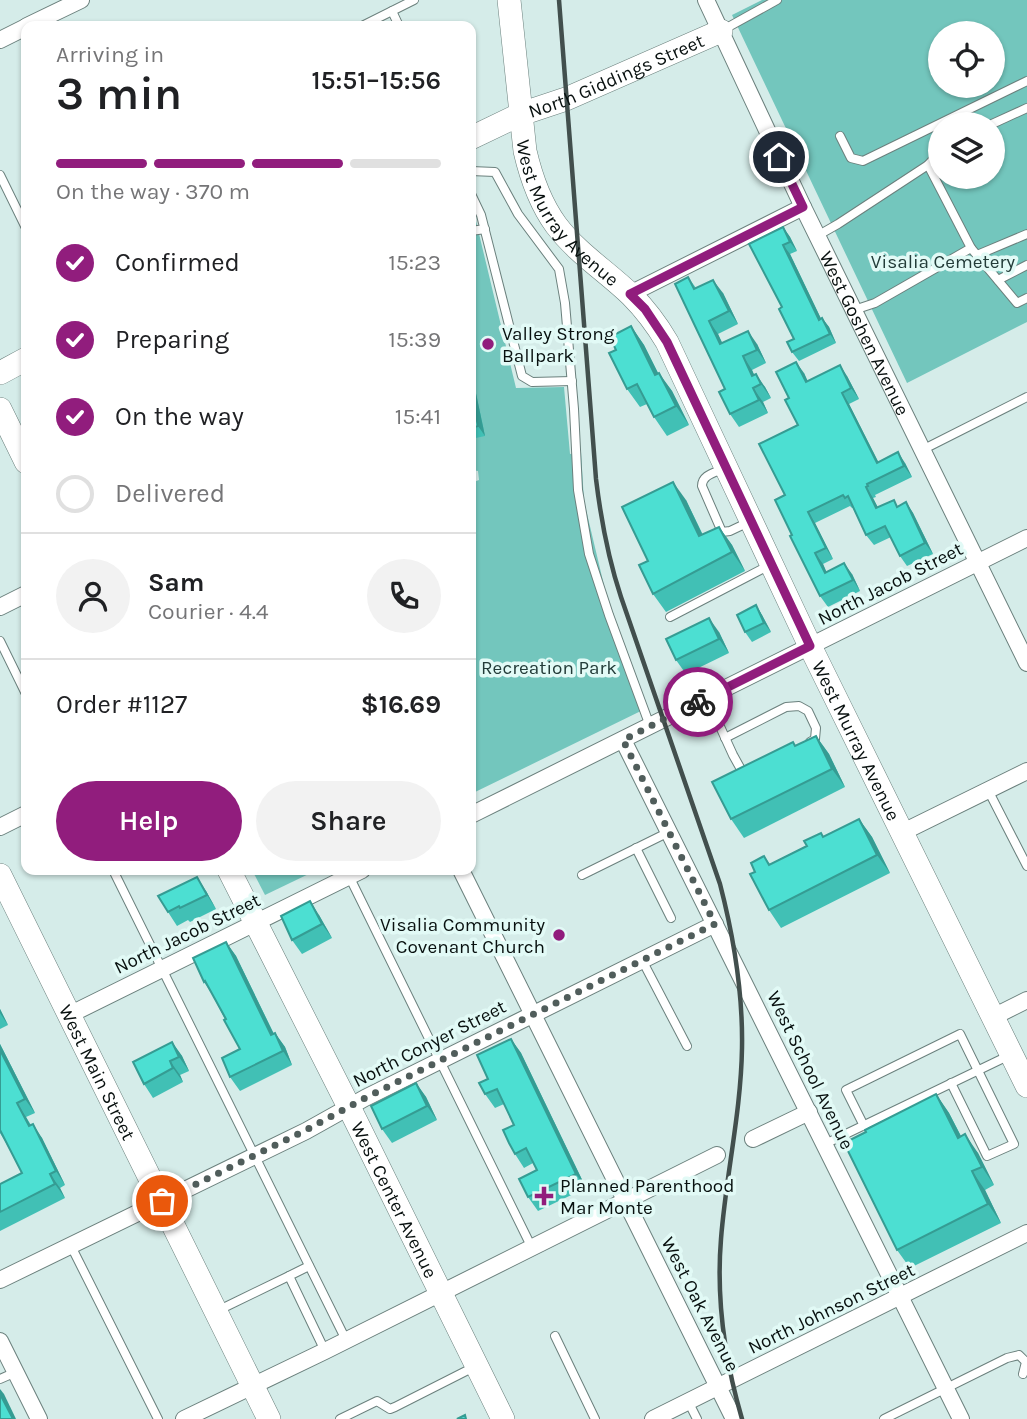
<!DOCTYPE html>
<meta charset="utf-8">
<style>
body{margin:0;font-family:Karla,sans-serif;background:#f2f2f2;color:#202124;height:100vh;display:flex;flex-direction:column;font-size:26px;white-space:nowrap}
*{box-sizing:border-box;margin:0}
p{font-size:23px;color:#757577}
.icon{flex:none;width:38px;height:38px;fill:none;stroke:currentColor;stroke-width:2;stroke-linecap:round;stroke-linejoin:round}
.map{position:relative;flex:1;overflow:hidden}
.drawer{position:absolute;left:21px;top:21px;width:455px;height:854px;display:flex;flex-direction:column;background:#fff;border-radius:14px;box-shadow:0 2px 5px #0004}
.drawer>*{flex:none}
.buttons{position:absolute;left:928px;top:21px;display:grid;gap:14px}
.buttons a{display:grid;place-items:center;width:77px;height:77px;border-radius:50%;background:#fff;box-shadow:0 2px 5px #0004;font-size:35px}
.pin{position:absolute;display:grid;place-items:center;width:60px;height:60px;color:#fff;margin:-30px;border:4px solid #fff;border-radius:50%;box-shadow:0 2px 7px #0007}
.courier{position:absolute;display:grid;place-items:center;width:70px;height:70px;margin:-35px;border:5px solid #911d7d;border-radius:50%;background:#fff;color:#222;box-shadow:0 2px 9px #0007}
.summary em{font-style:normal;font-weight:600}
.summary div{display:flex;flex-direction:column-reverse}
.summary{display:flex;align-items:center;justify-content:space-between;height:119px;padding:0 35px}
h1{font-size:46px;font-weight:600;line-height:52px}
.bar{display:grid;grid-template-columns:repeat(4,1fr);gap:10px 7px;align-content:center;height:84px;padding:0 35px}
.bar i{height:9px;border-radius:5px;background:#e0e0e0}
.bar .current{background:#911d7d}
.bar p{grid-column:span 4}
.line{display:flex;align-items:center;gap:18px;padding:0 35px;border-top:2px solid #e0e0e0}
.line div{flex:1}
.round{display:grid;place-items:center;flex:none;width:74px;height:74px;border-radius:37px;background:#f2f2f2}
ol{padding:0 35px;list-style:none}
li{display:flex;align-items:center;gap:21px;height:77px}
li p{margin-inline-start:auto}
li .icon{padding:7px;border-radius:50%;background:#911d7d;color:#fff;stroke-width:4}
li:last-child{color:#757577}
li i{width:38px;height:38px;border:4px solid #e0e0e0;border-radius:50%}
.primary-button{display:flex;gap:14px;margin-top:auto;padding:14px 35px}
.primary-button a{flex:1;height:80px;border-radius:42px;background:#911d7d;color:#fff;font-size:28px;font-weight:600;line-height:80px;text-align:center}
.primary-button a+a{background:#f2f2f2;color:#202124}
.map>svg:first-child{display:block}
.green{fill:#73c6bd;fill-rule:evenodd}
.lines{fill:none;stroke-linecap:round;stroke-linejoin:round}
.lane-casing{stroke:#6b807d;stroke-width:10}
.street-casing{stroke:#6b807d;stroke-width:18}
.secondary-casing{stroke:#6b807d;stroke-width:24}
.lane{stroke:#fff;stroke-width:8}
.street{stroke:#fff;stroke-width:16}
.secondary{stroke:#fff;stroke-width:23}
.rail{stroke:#424f4d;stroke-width:4.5}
.wall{fill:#41c0b5}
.shaded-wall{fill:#359c93}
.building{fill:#4cdfd2;stroke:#359c93;stroke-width:2}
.done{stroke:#505d5b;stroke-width:7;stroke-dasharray:0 12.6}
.route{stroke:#911d7d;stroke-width:9}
.poi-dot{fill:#911d7d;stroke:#e2faf6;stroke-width:2.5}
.labels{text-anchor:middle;stroke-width:7;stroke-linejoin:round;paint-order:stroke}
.street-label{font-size:19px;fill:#08100f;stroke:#e2faf6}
.park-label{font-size:19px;fill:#233c39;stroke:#e2faf6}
.poi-label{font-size:19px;fill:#08100f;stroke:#e2faf6;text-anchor:start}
</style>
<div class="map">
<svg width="1027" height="1419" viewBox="0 0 1027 1419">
<rect width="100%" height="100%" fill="#d5ece9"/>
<g class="green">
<path d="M762 0H1027V322L907 383 732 15ZM940 33H992V86H940ZM940 124H992V177H940Z"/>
<polygon points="471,209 475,217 516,388 564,387 570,454 581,452 584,501 607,598 645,709 471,794 471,483 479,480 478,471 471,470"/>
<polygon points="252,870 317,870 265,895"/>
</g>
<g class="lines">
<g class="lane-casing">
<g id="lane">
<polyline points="392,11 399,26"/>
<polyline points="362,26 414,0"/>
<polyline points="721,31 777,0"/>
<polyline points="992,124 1027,108"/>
<polyline points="840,136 851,158 863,161 1027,81"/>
<polyline points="928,165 940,152"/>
<polyline points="471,171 495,172 518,214 559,269 565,303 574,409 578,490 589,554 609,615 650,726"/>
<polyline points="0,175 26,228"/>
<polyline points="471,194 481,215 522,376 532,382 572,381"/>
<polyline points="471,231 485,229"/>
<polyline points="817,236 838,224 928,165 971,248 875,303 854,310"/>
<polyline points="971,248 1017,303 1027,298"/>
<polyline points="977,255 1027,234"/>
<polyline points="998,280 1027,265"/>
<polyline points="922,450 1027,397"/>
<path d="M723 469C714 473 702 475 702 486L722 532 730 531 749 522"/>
<polyline points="670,617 768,566"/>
<polyline points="0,641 26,694"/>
<polyline points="707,698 733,755 743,773 748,772"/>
<polyline points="725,738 786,707 799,706 808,711 816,728 815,739 810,742"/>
<polyline points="988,790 1027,866"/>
<polyline points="636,848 671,918"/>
<polyline points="113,870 346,1340"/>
<polyline points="582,875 669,832"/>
<polyline points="349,876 532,1248"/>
<polyline points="642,960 687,1046"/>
<polyline points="864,1126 846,1090 960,1034 1014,1144 987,1156 951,1083"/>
<polyline points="825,1144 1008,1056"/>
<polyline points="71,1246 158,1419"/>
<polyline points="309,1266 289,1276 325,1351"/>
<polyline points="219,1310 289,1276"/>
<polyline points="555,1336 595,1419"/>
<polyline points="0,1379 16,1372"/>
<polyline points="688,1401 697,1419"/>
<polyline points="340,1419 377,1401 390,1409 395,1407 474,1367"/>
<polyline points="884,1419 1007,1358 1019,1355 1026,1362 1023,1374"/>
</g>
</g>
<g class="street-casing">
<g id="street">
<path id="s1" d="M706 0 803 207 1027 663"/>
<polyline points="27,26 81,0"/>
<polyline points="0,40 26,27"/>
<polyline points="630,294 803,207"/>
<polyline points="0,607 26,594"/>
<polyline points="623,740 961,1419"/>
<polyline points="471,815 1027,538"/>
<polyline points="0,827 26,814"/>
<polyline points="901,833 1027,771"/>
<polyline points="461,870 734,1419"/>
<polyline points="69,1015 362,870"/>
<polyline points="993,1017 1027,1000"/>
<polyline points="753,1139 809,1112"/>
<polyline points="0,1280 306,1131 365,1098 715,924"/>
<polyline points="0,1341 39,1419"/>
<polyline points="184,1419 325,1351 717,1155"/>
<polyline points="653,1419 1027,1233"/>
</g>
</g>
<g class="secondary-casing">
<g id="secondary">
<path id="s2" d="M509 0 525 151C531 177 540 203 556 225 577 253 606 271 631 295 645 309 657 325 667 342L810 646 1027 1086"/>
<path id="s3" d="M471 138 521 114 566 99 721 31"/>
<polyline points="0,373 26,359"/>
<polyline points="0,409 26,462"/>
<path id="s4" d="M229 870 349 1107 503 1419"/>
<path id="s5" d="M0 875 269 1419"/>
</g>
</g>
<use href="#lane" class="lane"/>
<use href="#street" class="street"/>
<use href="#secondary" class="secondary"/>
<path class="rail" d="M559 0 596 479C601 520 608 558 621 597L720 884C734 938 743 992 742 1048 741 1112 726 1175 721 1239 716 1300 725 1361 742 1419"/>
</g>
<g class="wall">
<polygon points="783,227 790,237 797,251 790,254 821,319 822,318 829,327 836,343 799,361 792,352 794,339 782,307"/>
<polygon points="688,277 696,288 723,293 738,324 718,334 722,343 757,344 766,363 752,370 754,375 765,387 771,398 763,402 768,413 739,427 730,414 725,389"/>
<polygon points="631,326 644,345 658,373 672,391 689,425 667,436 654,417 647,404 640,407 627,389 616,350"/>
<polygon points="804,373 807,381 847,376 859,399 849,404 878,462 905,463 912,477 875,495 876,497 873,498 878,508 898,506 906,502 913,513 933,554 907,566 900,556 891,537 874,545 866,535 853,508 852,508 850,506 815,523 833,559 823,564 826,572 852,574 860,591 828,607 820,596 792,535 785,495 798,425 789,398"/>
<polygon points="471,378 474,384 485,436 471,439"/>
<polygon points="686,500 703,535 719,527 732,545 745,571 666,612 653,594 648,561"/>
<polygon points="756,605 762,615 771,632 752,642 745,632"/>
<polygon points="719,632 729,653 686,674 676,660"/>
<polygon points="816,736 829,754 845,787 744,838 731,819 795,746"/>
<polygon points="859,819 872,837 890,873 781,928 769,910 755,872 764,856 770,864"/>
<polygon points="149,870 160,870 152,873"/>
<polygon points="206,891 216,909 190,922 188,920 177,926 168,912"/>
<polygon points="319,915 332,938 302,954 292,940"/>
<polygon points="226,942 236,956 274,1034 275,1033 285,1047 292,1065 240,1091 230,1077 240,1049 212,994 204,982"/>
<polygon points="0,1009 8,1025 0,1029"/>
<polygon points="511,1039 521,1053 586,1188 538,1211 528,1197 537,1170 533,1163 524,1168 515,1154 514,1125 504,1104 495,1108 485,1094 488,1079"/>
<polygon points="172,1042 182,1056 189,1071 180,1075 183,1082 153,1098 144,1084"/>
<polygon points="0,1044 35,1113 26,1117 31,1125 42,1138 65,1185 60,1188 65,1198 0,1231 0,1184 22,1173 5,1141 0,1133"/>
<polygon points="416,1083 426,1097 437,1120 392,1143 382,1129"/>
<polygon points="936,1094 949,1113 961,1136 978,1153 994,1185 985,1190 1001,1223 910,1268 897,1250"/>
</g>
<g class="shaded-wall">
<polygon points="783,227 790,237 797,251 790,242"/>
<polygon points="783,245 790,254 826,329 819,320"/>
<polygon points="713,280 723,293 738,324 729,311"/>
<polygon points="822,318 829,327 836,343 830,334"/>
<polygon points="709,321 718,334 729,357 720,344"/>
<polygon points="631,326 644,345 668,393 655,375"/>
<polygon points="748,331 757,344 766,363 757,350"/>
<polygon points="743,356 752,370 759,385 752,376"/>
<polygon points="796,362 804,373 813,392 806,382"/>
<polygon points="840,365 847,376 859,399 851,388"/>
<polygon points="659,373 672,391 689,425 676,406"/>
<polygon points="756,374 765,387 771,398 761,384"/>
<polygon points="471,378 474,384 485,436 478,426 471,390"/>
<polygon points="753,388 763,402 768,413 759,400"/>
<polygon points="842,393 849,404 884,473 877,463"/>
<polygon points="898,452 905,463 912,477 904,466"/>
<polygon points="673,482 686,500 712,555 699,536"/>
<polygon points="866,487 873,498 884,519 876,508"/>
<polygon points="906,502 913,513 933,554 925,543"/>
<polygon points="808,512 815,523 833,559 826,548"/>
<polygon points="719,527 732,545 745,571 732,552"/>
<polygon points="815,553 823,564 832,584 825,573"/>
<polygon points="844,563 852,574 860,591 853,580"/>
<polygon points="756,605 762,615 771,632 764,623"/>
<polygon points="709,618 719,632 729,653 719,639"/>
<polygon points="816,736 829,754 845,787 832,769"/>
<polygon points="859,819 872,837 890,873 877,855"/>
<polygon points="197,877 206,891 216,909 207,895"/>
<polygon points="310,901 319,915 332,938 322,924"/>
<polygon points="226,942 236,956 281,1049 271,1035"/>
<polygon points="0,1009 8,1025 0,1013"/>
<polygon points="275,1033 285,1047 292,1065 283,1051"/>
<polygon points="511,1039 521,1053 586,1188 576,1174"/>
<polygon points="172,1042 182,1056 189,1071 179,1057"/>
<polygon points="0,1044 35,1113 25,1099 0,1050"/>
<polygon points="170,1061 180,1075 183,1082 173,1068"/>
<polygon points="416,1083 426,1097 437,1120 427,1106"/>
<polygon points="936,1094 949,1113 971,1156 958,1138"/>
<polygon points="17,1103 26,1117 38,1140 29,1126"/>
<polygon points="33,1124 42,1138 65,1185 56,1171"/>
<polygon points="965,1134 978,1153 994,1185 982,1167"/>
<polygon points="972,1171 985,1190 1001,1223 988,1204"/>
<polygon points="50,1174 60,1188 65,1198 55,1184"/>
<polygon points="0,1389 4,1394 16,1419 13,1419 0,1394"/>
</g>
<g class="building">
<polygon points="783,227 790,242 783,245 819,320 822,318 830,334 792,352 787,342 794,339 779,309 782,307 749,244"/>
<polygon points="688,277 694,289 713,280 729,311 709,321 720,344 748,331 757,350 743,356 752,376 756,374 761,384 753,388 759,400 730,414 719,392 725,389 675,284"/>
<polygon points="631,326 655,375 659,373 676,406 654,417 637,384 627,389 609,353 616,350 610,337"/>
<polygon points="796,362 806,382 840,365 851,388 842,393 877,463 898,452 904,466 867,484 868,486 866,487 876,508 894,500 897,507 906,502 925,543 900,556 885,526 866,535 848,496 845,498 843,495 808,512 826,548 815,553 825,573 844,563 853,580 820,596 790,536 792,535 775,500 785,495 759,444 798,425 785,400 789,398 776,372"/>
<polygon points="471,390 478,426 471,428"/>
<polygon points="673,482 699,536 719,527 732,552 653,594 639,565 648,561 622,507"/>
<polygon points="756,605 764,623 745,632 737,615"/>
<polygon points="709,618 719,639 676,660 666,639"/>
<polygon points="816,736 832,769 731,819 712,782 793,742 795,746"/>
<polygon points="859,819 877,855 769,910 750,874 755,872 751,863 764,856 769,865 807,846 804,841 821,833 823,837"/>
<polygon points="197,877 207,895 180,908 179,906 168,912 158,896"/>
<polygon points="310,901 322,924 292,940 281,916"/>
<polygon points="226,942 271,1035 275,1033 283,1051 230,1077 222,1058 240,1049 224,1020 226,1019 205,981 204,982 193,958"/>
<polygon points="511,1039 576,1174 528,1197 519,1179 537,1170 526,1148 515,1154 509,1143 503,1130 514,1125 497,1089 485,1094 479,1083 488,1079 477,1055"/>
<polygon points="172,1042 179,1057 170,1061 173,1068 144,1084 133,1062"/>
<polygon points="0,1050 25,1099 17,1103 29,1126 33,1124 56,1171 50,1174 55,1184 0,1212 0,1184 22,1173 0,1130"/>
<polygon points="416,1083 427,1106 382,1129 371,1106"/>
<polygon points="936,1094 958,1138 965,1134 982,1167 972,1171 988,1204 897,1250 844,1143 866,1132 865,1130"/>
<polygon points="0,1394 13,1419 0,1419"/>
<polygon points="465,1415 466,1419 457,1419"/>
</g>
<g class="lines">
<polyline class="done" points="162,1201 306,1130 365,1098 715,924 623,740 698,702"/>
<polyline class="route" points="698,702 810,646 667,342 645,309 630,294 803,207 779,157"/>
</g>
<g class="poi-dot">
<circle cx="488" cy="344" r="7"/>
<circle cx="559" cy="935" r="7"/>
<path d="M540.5 1185.5h7v7h7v7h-7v7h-7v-7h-7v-7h7z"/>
</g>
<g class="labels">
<g class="street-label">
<text dy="7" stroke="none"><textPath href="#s3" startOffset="158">North Giddings Street</textPath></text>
<text dy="7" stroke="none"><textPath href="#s2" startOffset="228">West Murray Avenue</textPath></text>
<text dy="7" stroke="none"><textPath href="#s1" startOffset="369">West Goshen Avenue</textPath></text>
<text transform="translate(890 583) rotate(-27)" y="7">North Jacob Street</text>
<text dy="7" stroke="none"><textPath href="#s2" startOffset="836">West Murray Avenue</textPath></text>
<text transform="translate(187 933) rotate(-26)" y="7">North Jacob Street</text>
<text transform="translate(429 1043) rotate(-27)" y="7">North Conyer Street</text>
<text transform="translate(811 1070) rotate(64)" y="7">West School Avenue</text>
<text dy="7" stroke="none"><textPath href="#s5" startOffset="220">West Main Street</textPath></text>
<text dy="7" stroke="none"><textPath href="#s4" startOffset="369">West Center Avenue</textPath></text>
<text transform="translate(701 1304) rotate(63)" y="7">West Oak Avenue</text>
<text transform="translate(831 1308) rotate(-26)" y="7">North Johnson Street</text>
</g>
<g class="park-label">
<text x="943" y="268">Visalia Cemetery</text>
<text x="549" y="674">Recreation Park</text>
</g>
<g class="poi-label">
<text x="502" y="340">Valley Strong<tspan x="502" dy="22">Ballpark</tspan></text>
<text x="545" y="931" text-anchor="end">Visalia Community<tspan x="545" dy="22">Covenant Church</tspan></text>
<text x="560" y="1192">Planned Parenthood<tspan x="560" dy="22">Mar Monte</tspan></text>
</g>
</g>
</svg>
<div class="buttons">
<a><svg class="icon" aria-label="locate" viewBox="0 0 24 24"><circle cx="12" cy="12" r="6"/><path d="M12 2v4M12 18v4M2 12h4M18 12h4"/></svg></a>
<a><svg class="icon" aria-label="layers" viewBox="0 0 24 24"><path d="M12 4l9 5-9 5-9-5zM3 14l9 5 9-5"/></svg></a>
</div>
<div class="pin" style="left:162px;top:1201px;background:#ea580c"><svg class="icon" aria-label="bag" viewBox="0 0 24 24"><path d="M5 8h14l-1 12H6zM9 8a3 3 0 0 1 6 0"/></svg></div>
<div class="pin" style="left:779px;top:157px;background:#1f2937"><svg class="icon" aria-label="home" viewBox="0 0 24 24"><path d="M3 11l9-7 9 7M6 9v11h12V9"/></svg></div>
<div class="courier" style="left:698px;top:702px"><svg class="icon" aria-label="bike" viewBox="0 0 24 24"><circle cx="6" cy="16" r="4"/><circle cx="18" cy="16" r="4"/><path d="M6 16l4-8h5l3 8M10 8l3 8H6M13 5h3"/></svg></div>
<section class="drawer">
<div class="summary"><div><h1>3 min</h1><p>Arriving in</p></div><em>15:51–15:56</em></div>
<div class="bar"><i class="current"></i><i class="current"></i><i class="current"></i><i></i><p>On the way · 370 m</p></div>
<ol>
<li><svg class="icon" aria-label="check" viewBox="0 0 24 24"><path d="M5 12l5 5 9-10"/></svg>Confirmed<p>15:23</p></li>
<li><svg class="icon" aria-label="check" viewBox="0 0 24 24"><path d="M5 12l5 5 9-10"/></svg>Preparing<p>15:39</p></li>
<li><svg class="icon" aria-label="check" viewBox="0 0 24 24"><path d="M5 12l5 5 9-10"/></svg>On the way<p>15:41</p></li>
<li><i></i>Delivered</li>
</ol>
<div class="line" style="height:126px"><a class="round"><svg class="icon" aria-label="person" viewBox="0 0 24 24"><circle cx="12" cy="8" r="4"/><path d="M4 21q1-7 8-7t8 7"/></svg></a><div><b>Sam</b><p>Courier · 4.4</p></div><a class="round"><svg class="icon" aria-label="phone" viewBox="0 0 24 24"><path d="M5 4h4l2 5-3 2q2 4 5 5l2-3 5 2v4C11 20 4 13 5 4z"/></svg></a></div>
<div class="line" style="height:91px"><div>Order #1127</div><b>$16.69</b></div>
<div class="primary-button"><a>Help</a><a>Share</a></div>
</section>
</div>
